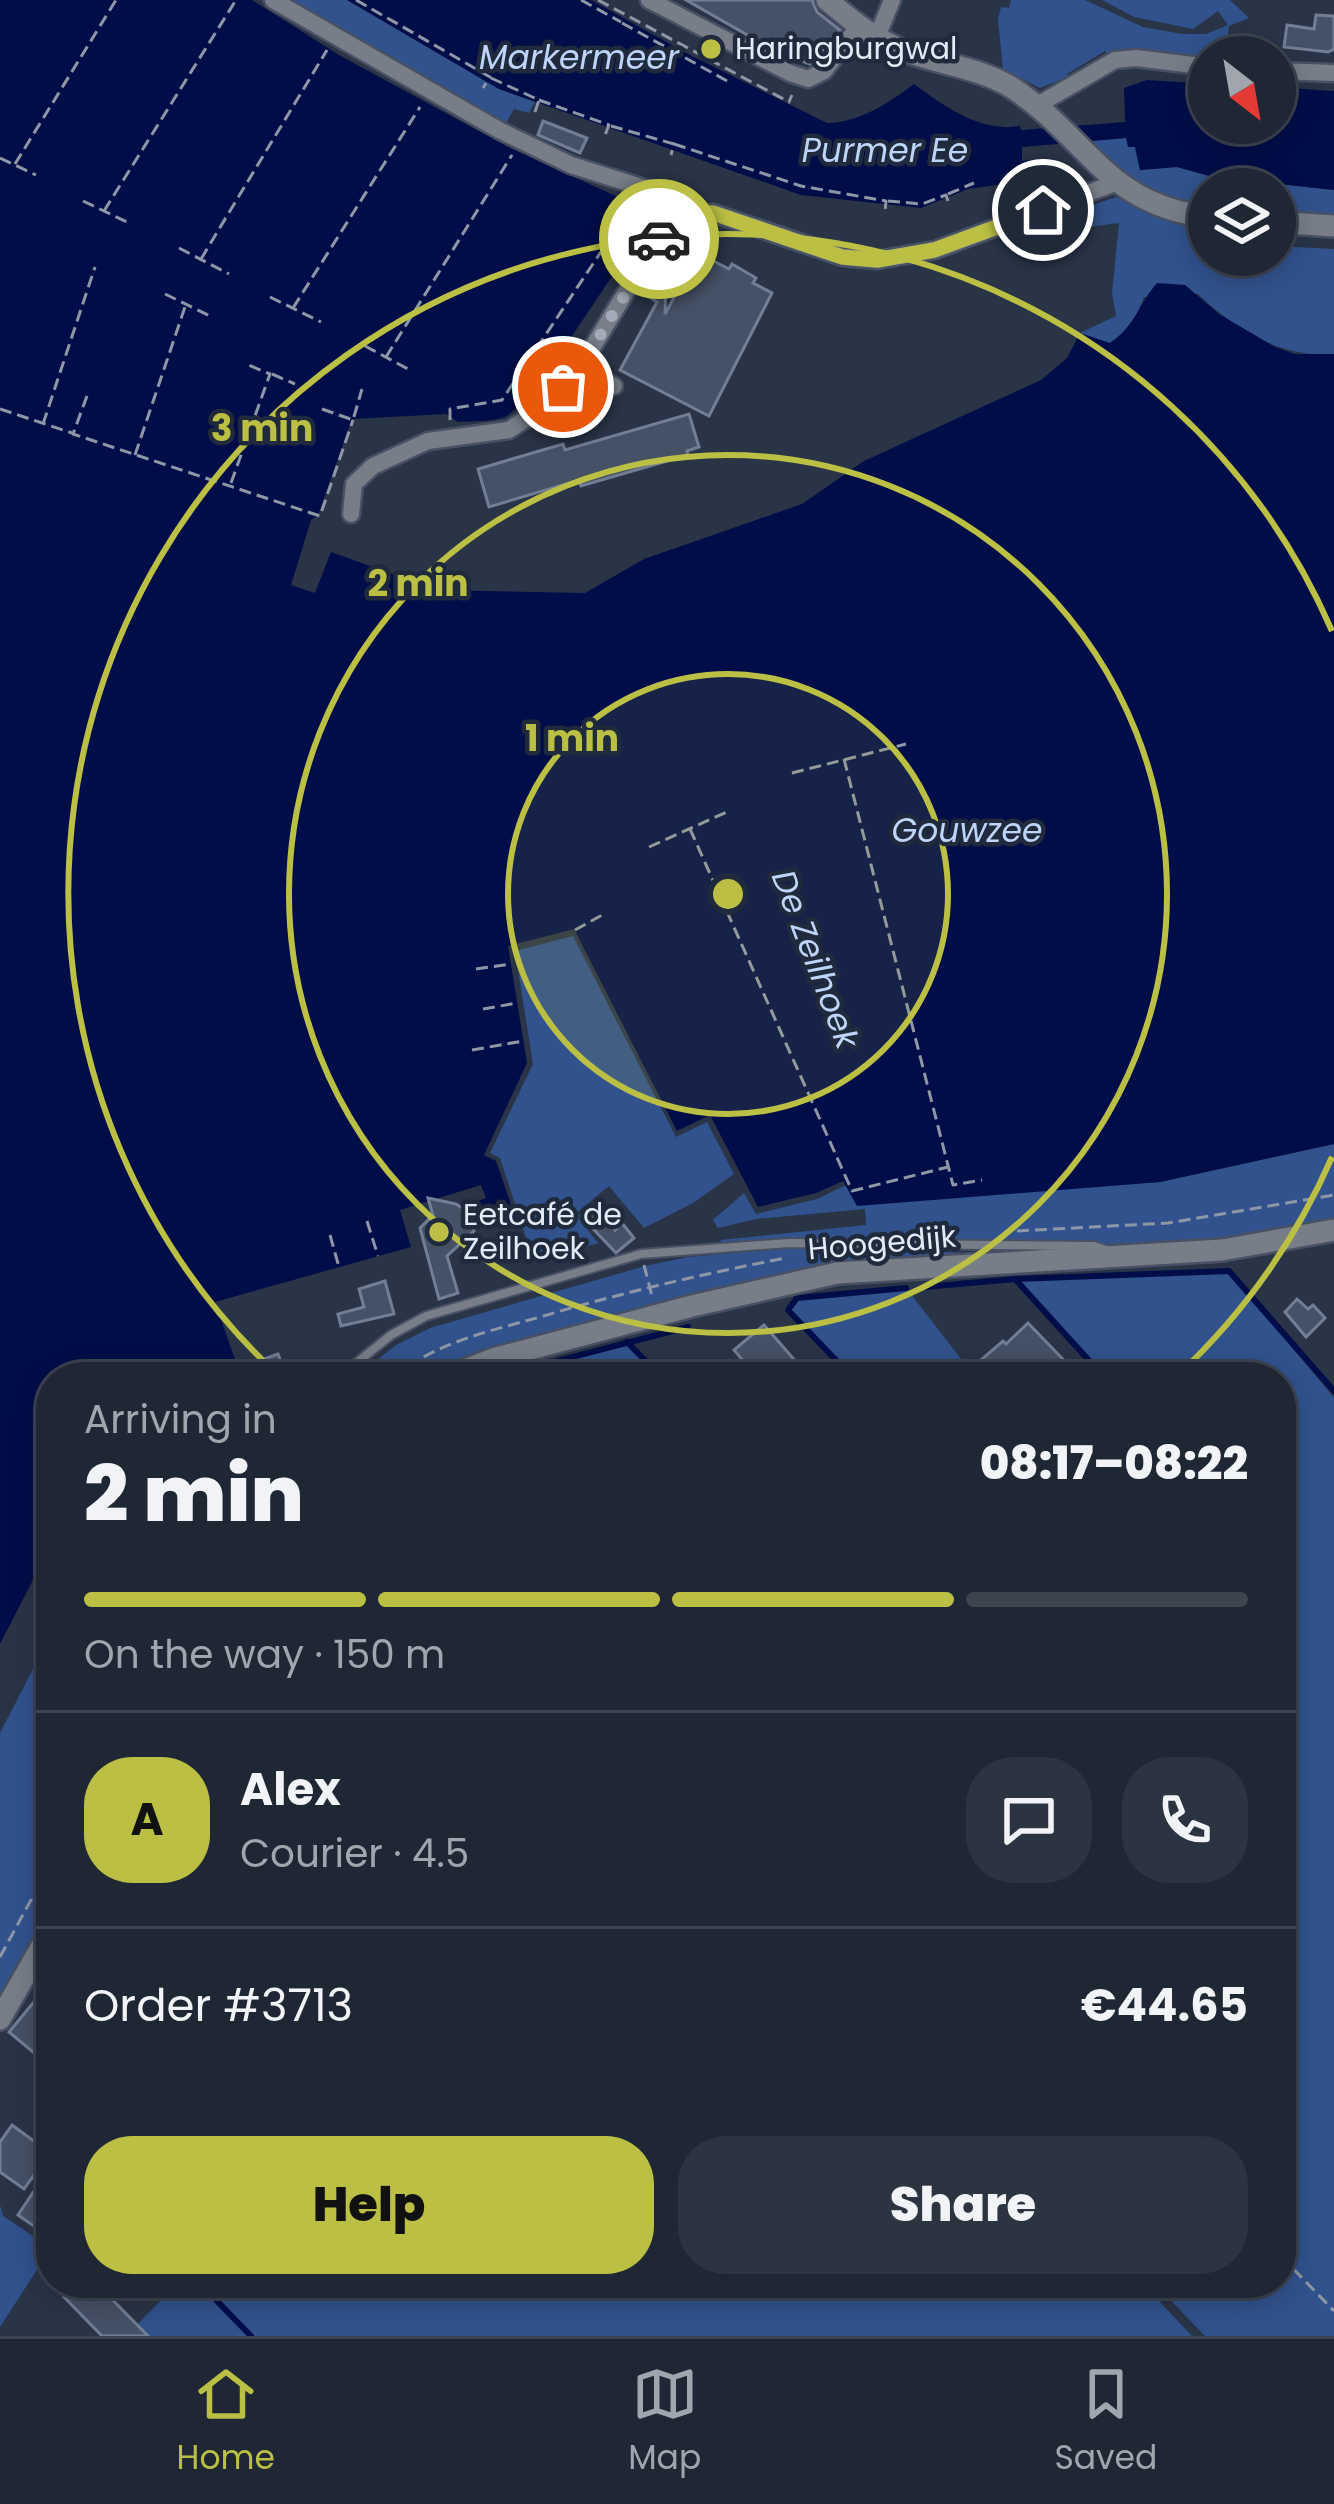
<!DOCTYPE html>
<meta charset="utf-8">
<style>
body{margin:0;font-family:Poppins,sans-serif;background:#2c3341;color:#f1f3f6;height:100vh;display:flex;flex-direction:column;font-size:45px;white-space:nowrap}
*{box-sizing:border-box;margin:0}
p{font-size:39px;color:#a1a5ad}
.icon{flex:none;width:66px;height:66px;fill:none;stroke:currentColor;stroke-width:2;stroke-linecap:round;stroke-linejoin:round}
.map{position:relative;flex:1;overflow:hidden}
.details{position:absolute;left:36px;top:1362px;width:1260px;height:936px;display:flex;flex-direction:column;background:#1f2735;border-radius:48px;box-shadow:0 6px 30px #0003,0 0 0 3px #3c4450}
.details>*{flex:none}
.needle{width:78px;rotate:149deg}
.fabs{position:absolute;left:1188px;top:36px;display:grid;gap:24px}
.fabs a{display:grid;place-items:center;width:108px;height:108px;border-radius:50%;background:#1f2735;box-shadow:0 6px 30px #0003,0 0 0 3px #3c4450;font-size:60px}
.pin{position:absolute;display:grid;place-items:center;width:102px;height:102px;color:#fff;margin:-51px;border:6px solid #fff;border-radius:50%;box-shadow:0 3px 12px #0007}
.courier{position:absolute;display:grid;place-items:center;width:120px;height:120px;margin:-60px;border:9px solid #bbc044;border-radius:50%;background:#fff;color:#222;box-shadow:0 3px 15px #0007}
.headline em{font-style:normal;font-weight:800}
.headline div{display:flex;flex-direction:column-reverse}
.headline{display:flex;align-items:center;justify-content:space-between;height:204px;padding:0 48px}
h1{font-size:78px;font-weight:800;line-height:90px}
.bar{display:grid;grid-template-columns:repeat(4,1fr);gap:18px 12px;align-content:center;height:144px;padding:0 48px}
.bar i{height:15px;border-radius:9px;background:#3c4450}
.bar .selected{background:#bbc044}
.bar p{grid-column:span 4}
.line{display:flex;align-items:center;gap:30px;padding:0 48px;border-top:3px solid #3c4450}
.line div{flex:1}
.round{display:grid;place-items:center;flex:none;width:126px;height:126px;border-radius:48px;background:#2c3341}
.cta{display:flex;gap:24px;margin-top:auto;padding:24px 48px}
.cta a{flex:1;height:138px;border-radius:48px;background:#bbc044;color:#111;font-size:48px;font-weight:800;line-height:138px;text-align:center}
.cta a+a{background:#2c3341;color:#f1f3f6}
.menu{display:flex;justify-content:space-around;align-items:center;height:168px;border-top:3px solid #3c4450;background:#1f2735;font-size:33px;color:#a1a5ad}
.menu a{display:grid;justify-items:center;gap:6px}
.menu .selected{color:#bbc044}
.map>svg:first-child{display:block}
.green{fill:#31528d}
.water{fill:#000d49}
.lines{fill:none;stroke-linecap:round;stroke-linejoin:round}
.stream{stroke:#000d49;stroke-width:6}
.building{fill:#455165;stroke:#717e94;stroke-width:3}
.service-casing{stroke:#475163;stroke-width:12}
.minor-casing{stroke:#475163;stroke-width:21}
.tertiary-casing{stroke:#475163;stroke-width:26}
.path{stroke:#8e97a6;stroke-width:3;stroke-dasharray:12 6;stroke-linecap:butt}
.service{stroke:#787e88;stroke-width:8}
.minor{stroke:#787e88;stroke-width:16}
.tertiary{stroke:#787e88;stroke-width:21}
.done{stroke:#a3abb9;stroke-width:12;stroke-dasharray:0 21.6}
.route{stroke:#bbc044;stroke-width:15}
.ring{fill:none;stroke:#bbc044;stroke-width:6}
.poi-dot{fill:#bbc044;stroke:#1f2a3c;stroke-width:4.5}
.labels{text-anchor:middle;stroke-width:9;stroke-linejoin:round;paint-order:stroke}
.poi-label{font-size:30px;fill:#e4ebf7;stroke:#1f2a3c;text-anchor:start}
.street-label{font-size:30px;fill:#e4ebf7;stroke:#1f2a3c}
.water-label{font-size:33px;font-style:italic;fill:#bed4fa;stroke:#1f2a3c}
.centre{fill:#bbc044;stroke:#1f2a3c;stroke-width:6}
.ring-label{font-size:36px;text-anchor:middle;font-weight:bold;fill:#bbc044;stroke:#1f2a3c;stroke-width:9;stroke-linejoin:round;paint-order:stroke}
</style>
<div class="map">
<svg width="1334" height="2336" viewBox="0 0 1334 2336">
<rect width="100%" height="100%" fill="#293447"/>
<g class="green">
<polygon points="278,0 347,0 499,89 535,102 529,113 514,109 504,127"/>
<polygon points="1011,0 1085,0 1143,27 1182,34 1206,34 1228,25 1218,11 1193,29 1134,17 1102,0 1230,0 1249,18 1229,26 1225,57 1209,60 1139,50 1107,54 1105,51 1067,74 1068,77 1040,88 1003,69 998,19 1001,7 1009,8"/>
<path d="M1127 138 1135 147 1140 170 1177 167 1213 177 1334 190V217L1275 214V189H1209V207C1158 201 1126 176 1090 141Z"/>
<path d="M1116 197 1145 210 1209 229V255H1275V246L1334 249V354C1280 358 1236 330 1198 294L1144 297 1131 329 1110 344 1080 333 1116 316 1112 293 1119 223 1036 234 1033 226Z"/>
<polygon points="573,936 676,1137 707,1122 734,1174 693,1203 644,1228 609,1186 575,1214 598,1243 534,1262 500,1158 490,1153 533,1064 515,951"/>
<polygon points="1334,1144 1334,1222 1224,1241 1144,1248 1092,1242 789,1238 723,1245 720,1240 866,1225 865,1209 756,1219 718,1228 713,1220 744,1193 756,1214 817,1199 846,1185 858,1205 867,1201 1160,1182"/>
<polygon points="813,1246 829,1253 854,1246 980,1254 832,1266 480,1355 424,1377 355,1377 396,1345 430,1328 645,1266 688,1257"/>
<polygon points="1229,1271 1334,1398 1334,2336 1205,2336 1154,2283 1281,2283 1281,1377 1104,1377 1015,1279"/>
<polygon points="906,1288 962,1360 949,1373 952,1377 852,1377 788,1310 797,1298"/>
<polygon points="627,1342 661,1377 499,1377 507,1374"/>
<polygon points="51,1634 51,1904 0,2001 0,1733"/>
<polygon points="0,2205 3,2216 51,2248 0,2327"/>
<polygon points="178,2283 1142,2283 1192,2336 126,2336"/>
</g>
<g class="water">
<path d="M0 0H252L339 55 508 147 653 213C630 247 533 404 505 417 492 422 472 421 458 422L446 414 352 419 318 515 311 520 291 585 315 593 331 552 437 590 585 593 644 559 802 504 864 461 1041 380 1067 358 1080 333 1110 343C1137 324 1137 306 1157 283L1185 285 1219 314 1275 347 1295 354H1334V1144L1160 1182 857 1206 843 1181 816 1193 758 1207 710 1115 677 1131 574 929 508 946 527 1063 484 1155 496 1161 515 1216 478 1228 471 1203 486 1198 481 1185 400 1210 411 1247 215 1302 241 1377H51V1545L0 1644Z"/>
<path d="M347 0H591L690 55 827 123C858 123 889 103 914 84 944 106 981 133 1020 126L1021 130 1125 122 1124 88 1147 80 1209 84V123H1275V87L1334 91V190L1213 177 1177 167 1140 170 1135 147H1128L1126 138 1022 147V161L1031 160 1033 180 968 189 921 208 801 195 499 89Z"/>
</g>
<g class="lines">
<g class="stream">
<polyline points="1015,1279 1104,1377"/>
<polyline points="925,1287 1015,1279 1229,1271 1334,1391"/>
<polyline points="627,1342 661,1377"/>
<polyline points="507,1374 688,1327"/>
<polyline points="852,1377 788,1310 797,1298 906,1288"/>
<polyline points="217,2301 251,2336"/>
</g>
</g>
<g class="building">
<polygon points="686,0 812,0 817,12 840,30 810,64 777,52"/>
<polygon points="1316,15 1334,16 1334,49 1328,52 1284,47 1287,25 1314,29"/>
<polygon points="543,121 587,138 580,153 538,135"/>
<polygon points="667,253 665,314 698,253 729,269 732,264 756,278 753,283 772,293 709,416 620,370 657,302 643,293"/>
<polygon points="689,414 699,447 687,451 688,455 581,486 579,480 489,507 478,469 563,444 565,450"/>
<polygon points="428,1198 456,1204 468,1212 474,1231 447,1256 458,1293 439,1299 420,1228 433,1215"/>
<polygon points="594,1205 615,1230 622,1223 634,1238 616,1253 581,1216"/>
<polygon points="385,1281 394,1314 341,1326 338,1314 364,1307 359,1289"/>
<polygon points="1297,1299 1308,1309 1313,1305 1325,1318 1306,1337 1285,1312"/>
<polygon points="1028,1323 1080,1377 961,1377 1003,1341 1006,1344"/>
<polygon points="764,1325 798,1364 782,1377 757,1377 734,1350"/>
<polygon points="278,1354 287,1377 219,1377 219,1375"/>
<polygon points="38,1997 51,2009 51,2067 9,2032"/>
<polygon points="12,2125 50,2153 24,2189 0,2172 0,2142"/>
<polygon points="34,2191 51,2203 51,2238 18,2215"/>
<polygon points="79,2283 96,2283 148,2336 102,2336 64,2297"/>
</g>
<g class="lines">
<g class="service-casing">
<polyline id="service" points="339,1377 391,1335 426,1316 641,1254 789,1243 1094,1246 1106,1250"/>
</g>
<g class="minor-casing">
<g id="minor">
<polyline points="273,0 499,130 571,165 676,198 689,215"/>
<polyline points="649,0 790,73 808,79 824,71 859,26"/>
<polyline points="877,37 892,0"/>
<polyline points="1275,71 1334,73"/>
<polyline points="1036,106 1115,60 1136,58 1209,67"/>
<polyline points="580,368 614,386"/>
<polyline points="351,514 354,484 373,466 428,441 509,430 545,406 580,368 663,231 689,215 713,213 843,257 877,260 935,250 1115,183"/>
</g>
</g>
<g class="tertiary-casing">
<g id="tertiary">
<path d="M827 0C851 20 875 40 905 51 939 64 980 68 1011 87 1088 137 1105 205 1209 217"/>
<polyline points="1275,222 1334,226"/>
<polyline points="447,1377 493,1359 692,1306 837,1273 1222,1250 1334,1230"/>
<polyline points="0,2019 51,1930"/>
</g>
</g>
<g class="path">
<polyline points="356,0 490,77 483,88"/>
<polyline points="581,0 621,22"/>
<polyline points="598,0 789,102 792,95"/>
<polyline points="622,23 729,82"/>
<polyline points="491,78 539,100 535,112"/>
<polyline points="539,100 609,125 605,135"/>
<polyline points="611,126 674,144 671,155"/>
<polyline points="674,144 801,186 886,201 885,212"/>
<polyline points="0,158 36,175"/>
<polyline points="15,164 116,0"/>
<polyline points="948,194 974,183"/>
<polyline points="83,201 129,223"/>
<polyline points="888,201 922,204 946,195 948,201"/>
<polyline points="104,211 236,0"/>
<polyline points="179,248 229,274"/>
<polyline points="201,259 327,50"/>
<polyline points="165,294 210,316"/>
<polyline points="270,297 321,322"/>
<polyline points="293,308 420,107"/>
<polyline points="365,346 408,369"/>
<polyline points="386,357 512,155"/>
<polyline points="272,374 295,384"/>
<polyline points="87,396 73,434 320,516 353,420"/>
<polyline points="0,409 72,433"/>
<polyline points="322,409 353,420 362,389"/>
<polyline points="450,420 450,409 502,400 629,210"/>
<polyline points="43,424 95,267"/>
<polyline points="135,455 186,304"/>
<polyline points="231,483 270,374 246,364"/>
<polyline points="400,591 405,576"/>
<polyline points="844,759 953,1185 982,1180"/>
<polyline points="792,773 906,744"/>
<polyline points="690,829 852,1191 948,1167"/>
<polyline points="649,847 729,811"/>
<polyline points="575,930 604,914"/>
<polyline points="476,969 511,964"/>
<polyline points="483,1009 517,1003"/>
<polyline points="472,1050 523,1041"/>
<polyline points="367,1221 378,1256"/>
<polyline points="1017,1231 1168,1223 1334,1195"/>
<polyline points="330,1235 339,1267"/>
<polyline points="644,1265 652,1296"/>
<path d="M394 1377C434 1343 490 1331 540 1317 621 1293 702 1274 786 1258"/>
<polyline points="0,1957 51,1863"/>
<polyline points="1281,2256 1334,2311"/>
</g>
<use href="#service" class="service"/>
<use href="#minor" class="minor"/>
<use href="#tertiary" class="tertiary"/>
</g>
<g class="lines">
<polyline class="done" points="563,387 580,368 659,239"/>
<polyline class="route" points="659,239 663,231 688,214 713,213 842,257 877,260 934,250 1043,210"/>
</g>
<circle cx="728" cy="894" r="220" fill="#bbc044" fill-opacity=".12"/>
<g class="ring">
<circle cx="728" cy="894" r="220"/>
<circle cx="728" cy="894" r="439"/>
<path d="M1332 1157A659 659 0 0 1 1177 1376M279 1376A659 659 0 1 1 1332 631"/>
</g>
<g class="poi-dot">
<circle cx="711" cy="49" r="12"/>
<circle cx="439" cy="1232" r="12"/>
</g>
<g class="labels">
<g class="poi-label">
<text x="735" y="59">Haringburgwal</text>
<text x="463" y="1225">Eetcafé de<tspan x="463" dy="34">Zeilhoek</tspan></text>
</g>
<g class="street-label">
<text transform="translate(882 1243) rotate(-5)" y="10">Hoogedijk</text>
</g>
<g class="water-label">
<text x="579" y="69">Markermeer</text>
<text x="885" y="162">Purmer Ee</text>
<text x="967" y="842">Gouwzee</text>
<text transform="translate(816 959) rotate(69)" y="12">De Zeilhoek</text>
</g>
</g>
<circle cx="728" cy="894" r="18" class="centre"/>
<g class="ring-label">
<text x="262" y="441">3 min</text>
<text x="418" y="596">2 min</text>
<text x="572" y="751">1 min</text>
</g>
</svg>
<div class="fabs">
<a><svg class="needle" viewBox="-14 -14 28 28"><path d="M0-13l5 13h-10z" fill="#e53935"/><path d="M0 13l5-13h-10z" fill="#a1a5ad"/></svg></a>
<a><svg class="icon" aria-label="layers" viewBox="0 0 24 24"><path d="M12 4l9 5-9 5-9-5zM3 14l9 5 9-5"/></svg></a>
</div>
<div class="pin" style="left:563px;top:387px;background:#ea580c"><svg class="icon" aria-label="bag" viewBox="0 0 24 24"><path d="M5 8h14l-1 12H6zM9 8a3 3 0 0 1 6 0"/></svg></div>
<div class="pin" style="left:1043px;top:210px;background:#1f2937"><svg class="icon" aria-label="home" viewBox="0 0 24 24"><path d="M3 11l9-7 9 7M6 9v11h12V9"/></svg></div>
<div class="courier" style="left:659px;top:239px"><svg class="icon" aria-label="car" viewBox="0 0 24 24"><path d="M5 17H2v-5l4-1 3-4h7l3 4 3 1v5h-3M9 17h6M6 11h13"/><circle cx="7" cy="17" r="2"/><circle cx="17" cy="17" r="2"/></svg></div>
<section class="details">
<div class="headline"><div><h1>2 min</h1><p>Arriving in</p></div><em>08:17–08:22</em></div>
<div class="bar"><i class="selected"></i><i class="selected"></i><i class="selected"></i><i></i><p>On the way · 150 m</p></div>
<div class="line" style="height:216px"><b class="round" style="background:#bbc044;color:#111">A</b><div><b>Alex</b><p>Courier · 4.5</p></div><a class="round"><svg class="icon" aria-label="chat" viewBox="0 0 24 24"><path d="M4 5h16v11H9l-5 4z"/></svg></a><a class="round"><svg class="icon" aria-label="phone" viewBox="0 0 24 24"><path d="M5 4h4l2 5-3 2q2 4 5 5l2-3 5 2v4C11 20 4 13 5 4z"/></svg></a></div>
<div class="line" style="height:156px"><div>Order #3713</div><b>€44.65</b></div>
<div class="cta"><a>Help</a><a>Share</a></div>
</section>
</div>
<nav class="menu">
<a class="selected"><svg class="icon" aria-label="home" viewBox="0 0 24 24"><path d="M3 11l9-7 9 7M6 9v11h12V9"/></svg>Home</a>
<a><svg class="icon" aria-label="map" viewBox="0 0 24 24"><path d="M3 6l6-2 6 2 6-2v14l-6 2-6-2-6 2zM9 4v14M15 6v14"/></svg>Map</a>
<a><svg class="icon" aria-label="saved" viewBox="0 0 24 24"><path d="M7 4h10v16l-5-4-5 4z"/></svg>Saved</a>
</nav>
